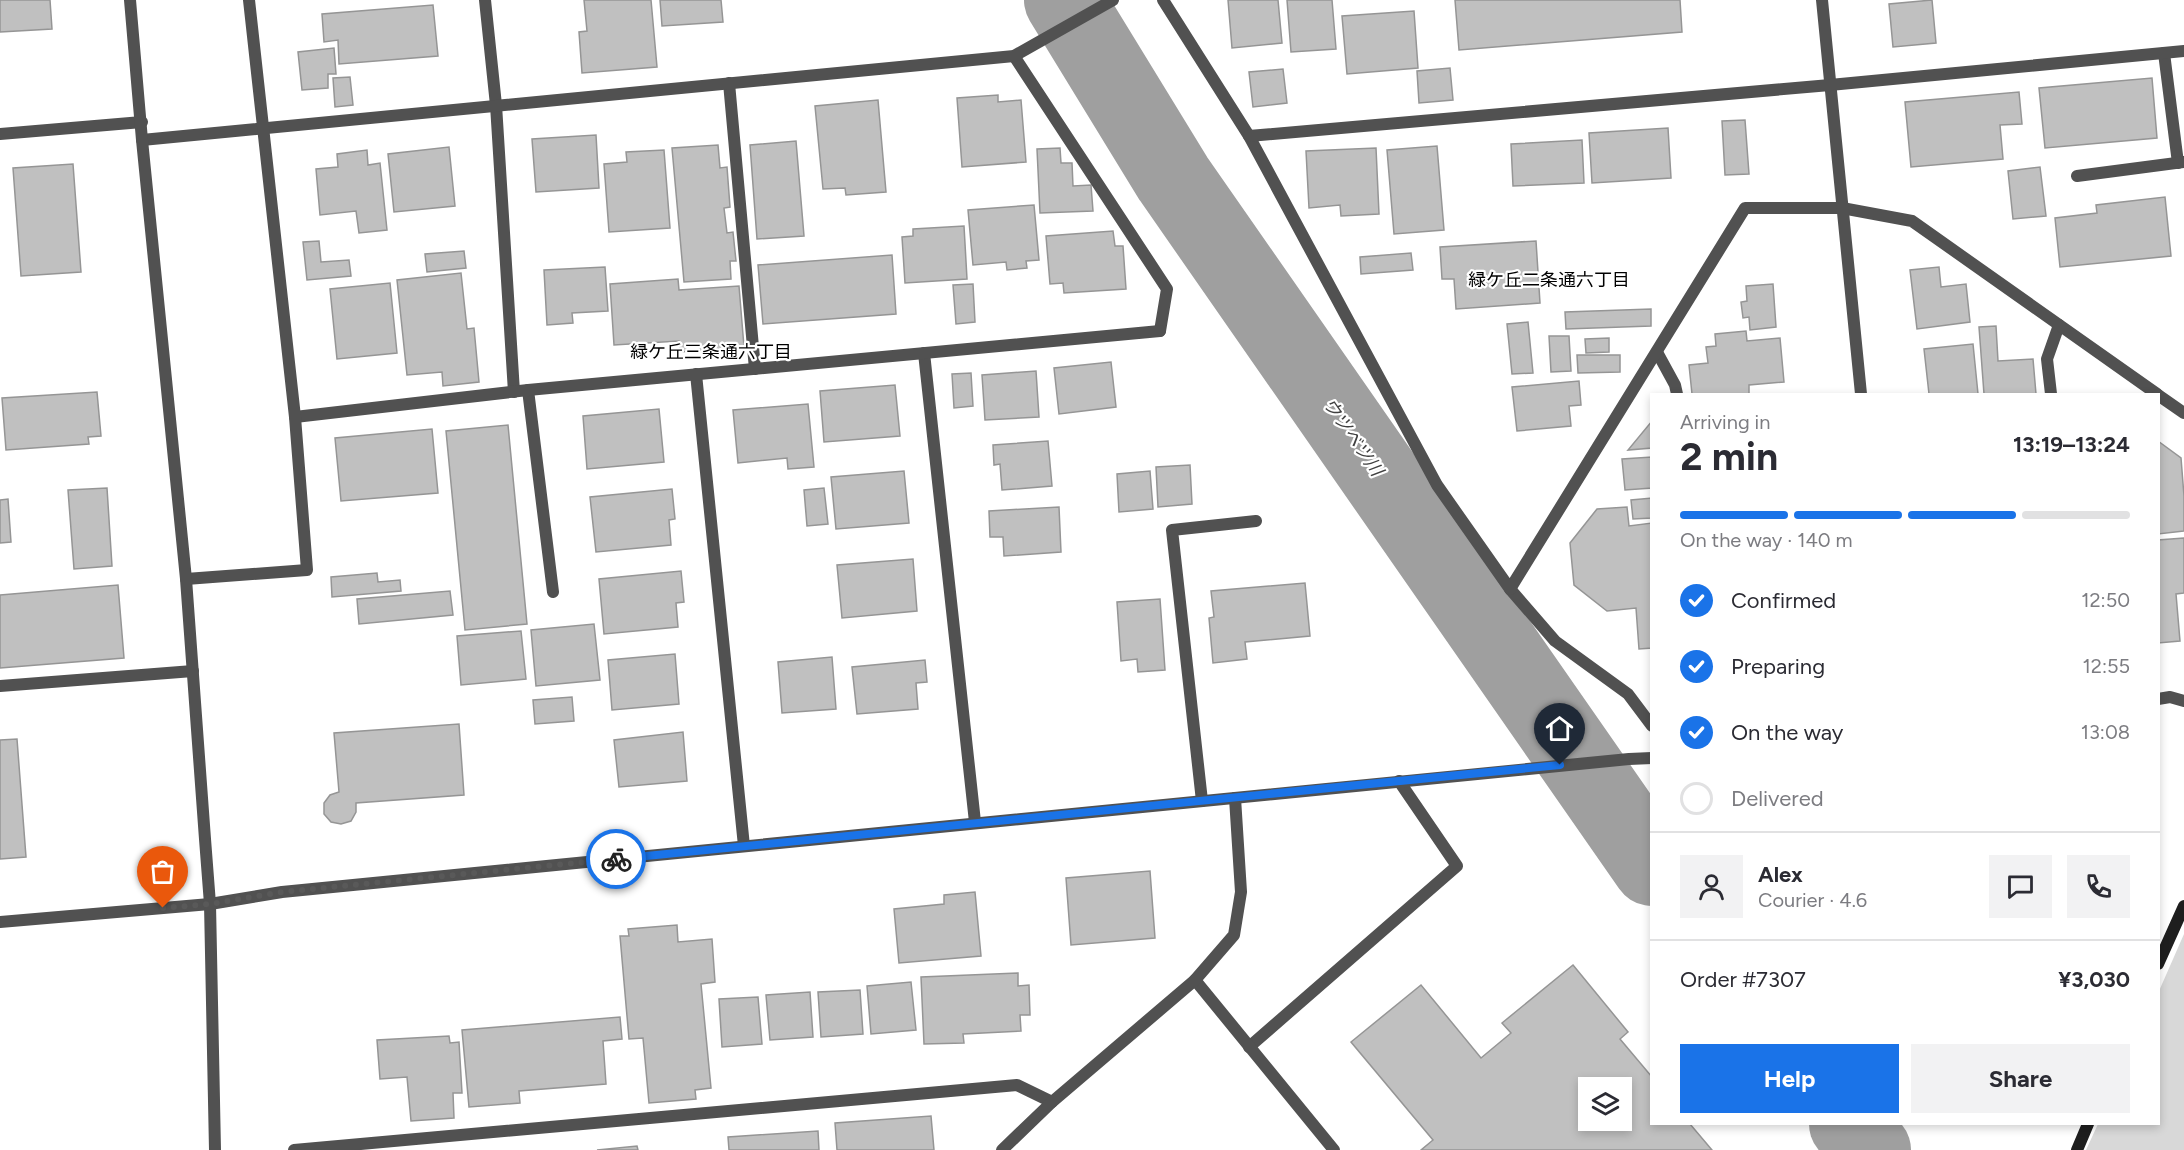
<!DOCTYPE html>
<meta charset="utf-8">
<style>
body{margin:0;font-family:Figtree,"Noto Sans JP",sans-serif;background:#f2f2f3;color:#2b2b33;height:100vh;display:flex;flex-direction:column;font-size:22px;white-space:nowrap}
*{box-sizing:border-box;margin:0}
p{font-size:20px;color:#7c7c81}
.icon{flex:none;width:33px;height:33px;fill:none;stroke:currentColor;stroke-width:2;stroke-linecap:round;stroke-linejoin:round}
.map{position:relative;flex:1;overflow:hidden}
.drawer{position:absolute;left:1650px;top:393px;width:510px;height:732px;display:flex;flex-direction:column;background:#fff;border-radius:0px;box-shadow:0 3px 9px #0003}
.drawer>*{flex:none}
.tools{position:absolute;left:1578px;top:1077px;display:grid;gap:12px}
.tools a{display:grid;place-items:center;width:54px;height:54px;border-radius:0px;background:#fff;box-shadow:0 3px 9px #0003;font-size:30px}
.pin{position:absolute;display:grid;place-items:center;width:51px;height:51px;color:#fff;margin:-62px -26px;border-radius:50% 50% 50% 0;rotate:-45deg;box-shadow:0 0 6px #0007}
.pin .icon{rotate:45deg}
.courier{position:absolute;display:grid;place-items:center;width:60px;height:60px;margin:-30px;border:4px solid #1a73e8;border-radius:50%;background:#fff;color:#222;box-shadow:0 2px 8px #0007}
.overview em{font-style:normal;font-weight:700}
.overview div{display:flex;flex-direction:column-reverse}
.overview{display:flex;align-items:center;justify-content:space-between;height:102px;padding:0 30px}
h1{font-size:39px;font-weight:700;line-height:45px}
.bar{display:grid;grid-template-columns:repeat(4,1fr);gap:9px 6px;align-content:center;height:72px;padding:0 30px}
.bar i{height:8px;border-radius:4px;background:#e1e1e2}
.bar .current{background:#1a73e8}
.bar p{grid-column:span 4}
.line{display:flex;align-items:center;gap:15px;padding:0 30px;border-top:2px solid #e1e1e2}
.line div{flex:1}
.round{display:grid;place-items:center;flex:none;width:63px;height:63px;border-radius:0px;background:#f2f2f3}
ol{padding:0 30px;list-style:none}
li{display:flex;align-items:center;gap:18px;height:66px}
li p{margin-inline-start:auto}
li .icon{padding:6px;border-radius:50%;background:#1a73e8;color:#fff;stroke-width:4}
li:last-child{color:#7c7c81}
li i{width:33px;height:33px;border:3px solid #e1e1e2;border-radius:50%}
.cta{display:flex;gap:12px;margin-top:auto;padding:12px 30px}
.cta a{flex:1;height:69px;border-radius:0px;background:#1a73e8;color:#fff;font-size:24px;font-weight:700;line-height:69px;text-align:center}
.cta a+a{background:#f2f2f3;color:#2b2b33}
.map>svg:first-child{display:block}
.green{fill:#d8d8d8}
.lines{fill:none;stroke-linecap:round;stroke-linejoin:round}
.river{stroke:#9f9f9f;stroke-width:80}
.building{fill:#c0c0c0;stroke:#959595;stroke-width:1.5;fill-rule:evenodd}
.service{stroke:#515151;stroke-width:12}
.minor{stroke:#515151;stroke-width:12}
.tertiary{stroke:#515151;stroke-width:12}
.secondary{stroke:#1e1e1e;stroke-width:12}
.done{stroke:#595959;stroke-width:6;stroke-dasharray:0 10.8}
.route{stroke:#1a73e8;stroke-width:8}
.labels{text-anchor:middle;stroke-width:4.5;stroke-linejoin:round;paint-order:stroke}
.neighbourhood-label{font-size:18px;fill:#000;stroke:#fff}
.water-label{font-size:18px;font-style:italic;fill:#404040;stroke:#fff}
</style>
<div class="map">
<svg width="2184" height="1150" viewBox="0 0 2184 1150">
<rect width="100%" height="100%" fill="#fff"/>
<polygon class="green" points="2184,934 2184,1150 2086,1150 2098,1124 2158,1124 2159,991"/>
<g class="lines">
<g class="river">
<polyline points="1064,0 1173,178 1652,866"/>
<polyline points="1849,1124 1871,1150"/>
</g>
</g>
<g class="building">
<polygon points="0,0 50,0 52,29 0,32"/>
<polygon points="584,0 651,0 657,67 582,73 579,32 587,31"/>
<polygon points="660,0 721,0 723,22 662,26"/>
<polygon points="1228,0 1278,0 1282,43 1232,48"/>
<polygon points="1287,0 1332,0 1336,49 1291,52"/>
<polygon points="1455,0 1680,0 1682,32 1459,50"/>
<polygon points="1932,0 1936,43 1893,47 1889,4"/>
<polygon points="433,5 438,56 339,64 338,40 324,42 322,14"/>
<polygon points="1414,11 1418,68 1347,74 1342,16"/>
<polygon points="334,48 336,74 328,74 328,88 302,90 298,52"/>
<polygon points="1450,68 1453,100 1419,103 1417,71"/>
<polygon points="1283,69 1287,103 1253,107 1249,72"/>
<polygon points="350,77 353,105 335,107 333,78"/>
<polygon points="2152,78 2157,138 2045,148 2039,88"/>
<polygon points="2019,92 2022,124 2000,125 2003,159 1911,167 1905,102"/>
<polygon points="998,95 998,102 1021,100 1026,162 962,167 957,98"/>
<polygon points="878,100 886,192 846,195 845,188 823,189 815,106"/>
<polygon points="1745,120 1749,174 1725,175 1722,121"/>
<polygon points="1668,128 1671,178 1592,183 1589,133"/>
<polygon points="596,135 599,188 536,192 532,139"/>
<polygon points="1582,140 1584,183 1513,186 1511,144"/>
<polygon points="796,141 804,236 757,239 750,145"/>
<polygon points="718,145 720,168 727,167 730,207 724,208 727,233 733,232 736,261 730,261 731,279 684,282 672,148"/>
<polygon points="1437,146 1444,230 1394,234 1387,150"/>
<polygon points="449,147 455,206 394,212 388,154"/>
<polygon points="1060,148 1061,163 1072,163 1073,186 1091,185 1093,211 1040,213 1037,149"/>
<polygon points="1376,148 1379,214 1341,216 1340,205 1309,208 1306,151"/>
<polygon points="367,150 368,165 380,163 387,230 359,233 356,211 320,215 316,169 338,167 337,154"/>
<polygon points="664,150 670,228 609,232 604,164 627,162 626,152"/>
<polygon points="73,164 81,272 21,276 13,168"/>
<polygon points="2040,167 2046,216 2013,219 2008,171"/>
<polygon points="2165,197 2171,256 2060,267 2055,218 2097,213 2096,205"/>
<polygon points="1034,205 1039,260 1026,261 1027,268 1007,270 1006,262 973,265 968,210"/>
<polygon points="964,226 967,279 905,283 902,237 913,236 913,229"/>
<polygon points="1113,231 1115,246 1123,246 1126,289 1064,293 1063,283 1050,284 1046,236"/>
<polygon points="319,241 321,262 349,260 351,276 307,280 303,242"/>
<polygon points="1536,241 1540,303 1456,309 1454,279 1442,279 1440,247"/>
<polygon points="464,251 466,268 427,272 425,254"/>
<polygon points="1411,253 1413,270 1361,274 1360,257"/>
<polygon points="892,255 896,314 763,324 758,265"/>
<polygon points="605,267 608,311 572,313 573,323 547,325 544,270"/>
<polygon points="1939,267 1941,287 1966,284 1970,322 1917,329 1910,270"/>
<polygon points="461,273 467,329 474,328 479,382 443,386 442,372 407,375 397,280"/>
<polygon points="678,279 679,290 739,286 744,347 680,352 679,341 614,345 610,284"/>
<polygon points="390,283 397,353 337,359 330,289"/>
<polygon points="973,284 975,322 956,324 953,285"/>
<polygon points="1773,284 1776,327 1750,330 1749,317 1743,318 1741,302 1747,301 1746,286"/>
<polygon points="1651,309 1651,326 1566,329 1565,312"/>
<polygon points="1528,322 1533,373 1512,374 1507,324"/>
<polygon points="1996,326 1998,361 2033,359 2036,394 1984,394 1979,327"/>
<polygon points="1746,331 1747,341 1780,338 1784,382 1749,385 1749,394 1692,394 1689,365 1708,363 1706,347 1716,346 1715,334"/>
<polygon points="1549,336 1569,336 1571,371 1551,372"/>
<polygon points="1609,338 1609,352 1586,353 1585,339"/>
<polygon points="1973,344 1978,394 1929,394 1924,349"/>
<polygon points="1577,355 1620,355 1620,372 1578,373"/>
<polygon points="1111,362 1116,407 1059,414 1054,368"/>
<polygon points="1036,371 1039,417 985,420 982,375"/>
<polygon points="971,373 973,406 954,408 952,374"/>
<polygon points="1579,381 1581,405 1569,406 1571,426 1517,431 1512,387"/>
<polygon points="895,385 900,436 824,442 820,391"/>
<polygon points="97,392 101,436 88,437 89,444 6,450 2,398"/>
<polygon points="808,404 814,467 788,469 787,458 738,463 733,410"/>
<polygon points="659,409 664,462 587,469 583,416"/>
<polygon points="1652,421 1652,448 1628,450"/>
<polygon points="508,425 527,624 465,630 446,431"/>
<polygon points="432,429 438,493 341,501 335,438"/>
<polygon points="1048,441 1052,486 1002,490 1000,464 994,465 993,445"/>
<polygon points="2158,441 2181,458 2184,496 2184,531 2158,534"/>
<polygon points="1652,457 1652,488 1625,490 1622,459"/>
<polygon points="1190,465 1192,504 1158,507 1156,467"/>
<polygon points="904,471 909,523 836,529 831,477"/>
<polygon points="1150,471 1153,509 1119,512 1117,474"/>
<polygon points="107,488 112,566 74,569 68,490"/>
<polygon points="824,488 828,524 807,526 804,490"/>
<polygon points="672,489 675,519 669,520 671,545 596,552 590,497"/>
<polygon points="1652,498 1652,518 1633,519 1631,500"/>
<polygon points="8,499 11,542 0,543 0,500"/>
<polygon points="1059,507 1061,552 1004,556 1003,537 990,537 989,511"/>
<polygon points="1627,507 1629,526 1652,523 1652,648 1639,649 1636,608 1607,611 1574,585 1570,543 1597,509"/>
<polygon points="2184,538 2184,593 2176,594 2180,641 2158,643 2158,540"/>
<polygon points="913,559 917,611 842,618 837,565"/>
<polygon points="681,571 684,602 676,603 678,627 604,634 599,579"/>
<polygon points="377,573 378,582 400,580 401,591 332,597 331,577"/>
<polygon points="1305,583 1310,636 1245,642 1247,659 1213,663 1209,618 1214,617 1211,591"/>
<polygon points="118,585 124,658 0,668 0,595"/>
<polygon points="450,591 453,615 359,624 357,599"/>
<polygon points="1160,599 1165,670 1138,672 1137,659 1121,661 1117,602"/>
<polygon points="594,624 600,680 536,686 531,630"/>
<polygon points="521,631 526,679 461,685 457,636"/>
<polygon points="675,654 679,704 612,710 608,660"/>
<polygon points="832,657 836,709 782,713 778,662"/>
<polygon points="925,660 927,682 916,683 918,709 857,714 852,667"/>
<polygon points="572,697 574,721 535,724 533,700"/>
<polygon points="459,724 464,795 356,803 356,812 351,821 341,824 331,822 324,814 324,803 330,795 339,792 334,733"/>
<polygon points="683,732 687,781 619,787 614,740"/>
<polygon points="17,739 26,857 0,859 0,740"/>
<polygon points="1150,871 1155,938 1071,945 1066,878"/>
<polygon points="975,892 981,956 899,963 894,909 944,904 944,895"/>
<polygon points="677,925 678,942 712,939 715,982 701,984 711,1088 695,1090 696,1099 649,1103 643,1038 629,1039 620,936 629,936 628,929"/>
<path d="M1573 965 1628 1032 1620 1039 1652 1077V1124H1690L1712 1150H1421L1433 1140 1351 1042 1421 985 1481 1058 1511 1033 1502 1023ZM1588 1088H1622V1120H1588Z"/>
<polygon points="1018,973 1018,986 1029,985 1030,1015 1020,1015 1021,1031 963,1034 964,1043 924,1044 921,977"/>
<polygon points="911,982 916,1030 871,1034 867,986"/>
<polygon points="860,990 863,1034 821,1037 818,992"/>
<polygon points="810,992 813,1037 770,1040 766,995"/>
<polygon points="758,997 762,1044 722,1047 719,999"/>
<polygon points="620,1017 622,1039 603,1041 606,1084 519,1091 520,1103 469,1107 462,1030"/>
<polygon points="449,1036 450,1043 459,1042 462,1093 453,1093 454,1118 411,1121 407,1077 380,1079 377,1040"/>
<polygon points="931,1116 934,1150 837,1150 835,1123"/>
<polygon points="818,1131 819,1150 729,1150 728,1137"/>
<polygon points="637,1146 638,1150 597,1150"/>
</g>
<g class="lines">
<g class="service">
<polyline points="2164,53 2178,163"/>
<polyline points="1014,56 1167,289 1160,331"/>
<polyline points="729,83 755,369"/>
<polyline points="2077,176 2184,162"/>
<polyline points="1657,352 1675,385 1677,394"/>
<polyline points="528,390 553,592"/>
<polyline points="2051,394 2047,359 2059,325"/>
<polyline points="1510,589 1555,641 1628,694 1652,726"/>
<polyline points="0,686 193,671"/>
<polyline points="1202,801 1172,530 1256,521"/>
<polyline points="1249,1047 1457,866 1399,781"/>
</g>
<g class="minor">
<polyline points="485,0 496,105 514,392"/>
<polyline points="1163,0 1249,136 1437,485 1510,589 1745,208 1842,208 1912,221 2157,394"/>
<polyline points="1822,0 1861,394"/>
<polyline points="0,134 142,122"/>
<polyline points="1249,136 1830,85 2184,51"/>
<polyline points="142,140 1014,56 1113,0"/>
<polyline points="924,353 975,822"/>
<polyline points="696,374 744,846"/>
<polyline points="2158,395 2184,413"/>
<polyline points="295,417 528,390 1160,331"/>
<polyline points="186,579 307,570 295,417 249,0"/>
<polyline points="2158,699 2170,697 2184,701"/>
<polyline points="0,922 210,904 282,892 1629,759 1652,758"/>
<polyline points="1195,980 1334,1150"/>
<polyline points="294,1150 1017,1085 1052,1102"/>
<polyline points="1002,1150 1052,1102 1195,980 1234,935 1241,892 1235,798"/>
</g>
<polyline class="tertiary" points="130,0 142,140 186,579 205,839 210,904 215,1150"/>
<g class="secondary">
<polyline points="2158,964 2184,906"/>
<polyline points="2077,1150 2088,1124"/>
</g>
</g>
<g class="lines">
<polyline class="done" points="163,908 210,904 282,892 616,859"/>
<polyline class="route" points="616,859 1560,765"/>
</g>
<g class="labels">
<g class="neighbourhood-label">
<text x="1549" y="286">緑ケ丘二条通六丁目</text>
<text x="711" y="358">緑ケ丘三条通六丁目</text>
</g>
<g class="water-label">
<text transform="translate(1353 437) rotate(55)" y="6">ウツベツ川</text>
</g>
</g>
</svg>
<div class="tools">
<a><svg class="icon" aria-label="layers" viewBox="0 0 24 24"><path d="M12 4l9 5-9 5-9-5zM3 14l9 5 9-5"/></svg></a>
</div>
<div class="pin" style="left:163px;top:908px;background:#ea580c"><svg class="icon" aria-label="bag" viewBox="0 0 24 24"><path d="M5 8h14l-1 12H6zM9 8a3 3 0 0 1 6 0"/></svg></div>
<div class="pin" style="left:1560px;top:765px;background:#1f2937"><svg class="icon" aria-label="home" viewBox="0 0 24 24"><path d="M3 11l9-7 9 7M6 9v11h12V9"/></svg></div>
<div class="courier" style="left:616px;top:859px"><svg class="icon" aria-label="bike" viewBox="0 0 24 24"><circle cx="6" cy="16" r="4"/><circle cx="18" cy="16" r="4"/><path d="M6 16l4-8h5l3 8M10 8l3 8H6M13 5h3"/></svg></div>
<section class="drawer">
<div class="overview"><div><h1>2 min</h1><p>Arriving in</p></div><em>13:19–13:24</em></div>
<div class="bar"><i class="current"></i><i class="current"></i><i class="current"></i><i></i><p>On the way · 140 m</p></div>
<ol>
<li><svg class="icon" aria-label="check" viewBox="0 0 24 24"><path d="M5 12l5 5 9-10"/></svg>Confirmed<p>12:50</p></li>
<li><svg class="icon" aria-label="check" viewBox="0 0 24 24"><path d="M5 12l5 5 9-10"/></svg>Preparing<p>12:55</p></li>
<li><svg class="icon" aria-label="check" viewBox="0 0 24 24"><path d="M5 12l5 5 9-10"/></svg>On the way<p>13:08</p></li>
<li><i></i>Delivered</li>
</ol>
<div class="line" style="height:108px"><a class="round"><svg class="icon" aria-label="person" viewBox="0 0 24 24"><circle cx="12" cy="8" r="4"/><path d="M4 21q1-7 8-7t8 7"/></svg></a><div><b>Alex</b><p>Courier · 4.6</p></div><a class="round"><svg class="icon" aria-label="chat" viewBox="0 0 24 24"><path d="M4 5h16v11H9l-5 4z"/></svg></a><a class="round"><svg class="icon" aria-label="phone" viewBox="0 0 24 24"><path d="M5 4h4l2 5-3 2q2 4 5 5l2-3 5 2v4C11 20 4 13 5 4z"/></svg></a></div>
<div class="line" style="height:78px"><div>Order #7307</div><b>¥3,030</b></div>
<div class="cta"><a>Help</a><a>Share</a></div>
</section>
</div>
